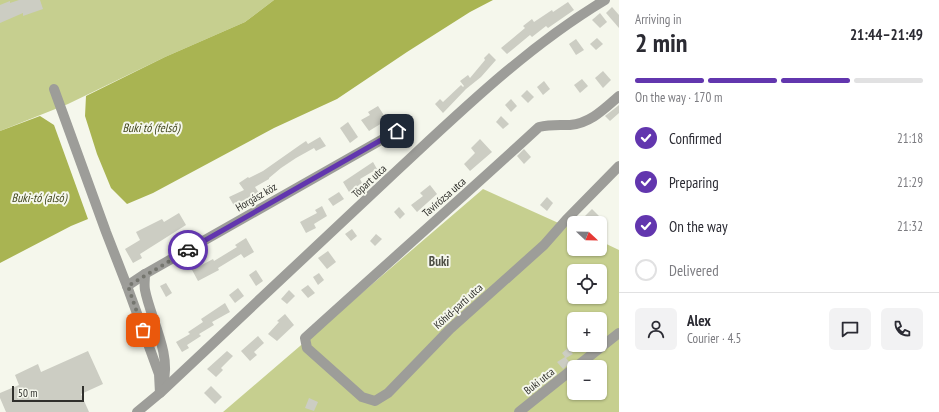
<!DOCTYPE html>
<meta charset="utf-8">
<style>
body{margin:0;font-family:"PT Sans Narrow",sans-serif;background:#f2f2f3;color:#2b2b33;height:100vh;display:flex;flex-direction:column;font-size:15px;white-space:nowrap}
*{box-sizing:border-box;margin:0}
p{font-size:13px;color:#7c7c81}
.icon{flex:none;width:22px;height:22px;fill:none;stroke:currentColor;stroke-width:2;stroke-linecap:round;stroke-linejoin:round}
.map{position:relative;flex:1;overflow:hidden}
.drawer{display:flex;flex-direction:column;background:#fff;width:320px}
.drawer>*{flex:none}
.needle{width:26px;rotate:112deg}
.tools{position:absolute;left:567px;top:216px;display:grid;gap:8px}
.tools a{display:grid;place-items:center;width:40px;height:40px;border-radius:6px;background:#fff;box-shadow:0 1px 3px #0004;font-size:20px}
.scale{position:absolute;left:12px;bottom:10px;width:72px;box-sizing:border-box;padding-left:4px;border:2px solid #30302c;border-top:0;font-size:11px;line-height:14px;white-space:nowrap;color:#30302c;-webkit-text-stroke:3px #f5f7ec;paint-order:stroke}
.pin{position:absolute;display:grid;place-items:center;width:34px;height:34px;color:#fff;margin:-17px;border-radius:8px;box-shadow:0 2px 6px #0006}
.courier{position:absolute;display:grid;place-items:center;width:40px;height:40px;margin:-20px;border:3px solid #6236ae;border-radius:50%;background:#fff;color:#222;box-shadow:0 1px 5px #0007}
.overview em{font-style:normal;font-weight:800}
.overview div{display:flex;flex-direction:column-reverse}
.overview{display:flex;align-items:center;justify-content:space-between;height:68px;padding:0 16px}
h1{font-size:26px;font-weight:800;line-height:30px}
.bar{display:grid;grid-template-columns:repeat(4,1fr);gap:6px 4px;align-content:center;height:48px;padding:0 16px}
.bar i{height:5px;border-radius:3px;background:#e1e1e2}
.bar .current{background:#6236ae}
.bar p{grid-column:span 4}
.line{display:flex;align-items:center;gap:10px;padding:0 16px;border-top:1px solid #e1e1e2}
.line div{flex:1}
.round{display:grid;place-items:center;flex:none;width:42px;height:42px;border-radius:6px;background:#f2f2f3}
ol{padding:0 16px;list-style:none}
li{display:flex;align-items:center;gap:12px;height:44px}
li p{margin-inline-start:auto}
li .icon{padding:4px;border-radius:50%;background:#6236ae;color:#fff;stroke-width:4}
li:last-child{color:#7c7c81}
li i{width:22px;height:22px;border:2px solid #e1e1e2;border-radius:50%}
main{display:flex;flex:1;min-height:0}
.map>svg:first-child{display:block}
.green{fill:#c6cf8f;fill-rule:evenodd}
.water{fill:#a9b452}
.building{fill:#cccdc3}
.lines{fill:none;stroke-linecap:round;stroke-linejoin:round}
.minor{stroke:#9d9d99;stroke-width:10}
.done{stroke:#75766f;stroke-width:4;stroke-dasharray:0 7.2}
.route{stroke:#6236ae;stroke-width:5}
.labels{text-anchor:middle;stroke-width:4;stroke-linejoin:round;paint-order:stroke}
.street-label{font-size:11px;fill:#30302c;stroke:#f5f7ec}
.water-label{font-size:12px;font-style:italic;fill:#444920;stroke:#f5f7ec}
.quarter-label{font-size:13px;font-weight:bold;fill:#4d4e45;stroke:#f5f7ec}
</style>
<main>
<div class="map">
<svg width="619" height="412" viewBox="0 0 619 412">
<rect width="100%" height="100%" fill="#f5f7ec"/>
<g class="green">
<polygon points="0,0 274,0 245,22 165,57 68,104 0,131"/>
<path d="M483 189 574 230V249H600V241L619 250V412H223ZM574 271H600V297H574ZM574 319H600V345H574ZM574 367H600V393H574Z"/>
</g>
<g class="water">
<polygon points="274,0 493,0 470,12 407,52 337,99 274,128 153,193 127,204 111,188 97,154 85,116 86,96 165,57 245,22"/>
<polygon points="40,116 54,125 88,219 71,226 0,263 0,131"/>
</g>
<g class="building">
<polygon points="19,0 40,0 43,9 23,16 23,13 0,23 0,5 10,1 10,3"/>
<polygon points="568,2 574,10 548,28 546,26 532,37 530,35 507,54 501,48 525,28 523,26 532,19 534,22 552,10 553,12"/>
<polygon points="612,7 619,15 619,28 606,13"/>
<polygon points="600,13 607,22 600,28 592,20"/>
<polygon points="597,38 603,44 596,50 590,44"/>
<polygon points="576,39 584,50 576,55 569,44"/>
<polygon points="489,53 496,60 481,77 466,89 443,113 435,104 440,99 443,102 461,85 463,87 464,86 460,81 468,75 470,78 485,60 484,58"/>
<polygon points="603,71 611,80 603,88 595,78"/>
<polygon points="582,79 588,86 580,93 574,85"/>
<polygon points="544,81 550,89 543,95 537,87"/>
<polygon points="527,90 534,97 528,103 521,96"/>
<polygon points="511,99 517,106 511,112 505,105"/>
<polygon points="619,105 619,113 610,121 605,116"/>
<polygon points="378,106 387,120 369,131 361,120 370,115 368,112"/>
<polygon points="501,116 509,124 503,129 496,122"/>
<polygon points="348,122 358,137 350,143 340,128"/>
<polygon points="320,137 326,146 316,151 314,148 296,158 281,168 269,178 269,179 255,187 261,196 252,202 236,209 229,197 244,190 239,183 248,177 249,178 263,171 300,145 306,141 308,144"/>
<polygon points="480,139 492,152 470,171 464,164 475,153 471,148"/>
<polygon points="524,149 531,157 524,164 517,156"/>
<polygon points="373,162 377,169 360,179 362,183 349,192 343,182"/>
<polygon points="430,185 437,194 417,212 411,205 423,196 420,193"/>
<polygon points="339,192 344,199 333,206 328,199"/>
<polygon points="547,197 553,203 547,211 540,205"/>
<polygon points="322,206 327,216 314,224 316,228 306,233 300,222 317,213 315,210"/>
<polygon points="399,207 405,214 400,219 394,212"/>
<polygon points="592,209 600,217 594,223 578,223"/>
<polygon points="179,213 186,225 140,254 142,258 133,263 125,249 140,240 136,232 162,219 164,222"/>
<polygon points="352,229 357,236 351,241 345,234"/>
<polygon points="376,234 382,239 375,246 370,241"/>
<polygon points="246,238 254,252 244,258 241,254 218,268 219,270 198,281 191,268 199,264 200,266 213,259 214,261 237,247 235,245"/>
<polygon points="328,251 336,262 327,269 318,258"/>
<polygon points="256,270 263,281 256,286 249,275"/>
<polygon points="319,273 324,280 318,285 313,277"/>
<polygon points="166,283 172,293 166,297 160,286"/>
<polygon points="308,285 315,293 308,298 301,290"/>
<polygon points="238,288 244,296 235,303 229,295"/>
<polygon points="289,290 295,296 287,304 281,299"/>
<polygon points="225,303 230,312 212,322 214,325 199,334 201,336 187,345 189,348 182,352 176,342 190,334 188,332 203,322 201,319"/>
<polygon points="285,314 294,325 277,341 268,334 279,322 277,321"/>
<polygon points="258,336 264,343 254,352 257,355 250,361 241,351"/>
<polygon points="568,348 573,354 566,358 570,363 563,369 557,362 565,357 562,353"/>
<polygon points="88,351 103,384 81,394 89,412 6,412 0,398 0,393 19,385 15,375 38,364 41,372"/>
<polygon points="227,351 233,356 221,368 223,370 216,377 207,369"/>
<polygon points="211,386 222,397 215,404 204,393"/>
<polygon points="309,398 318,402 314,411 305,408"/>
</g>
<g class="lines">
<g class="minor">
<polyline points="54,89 106,232 127,286 159,374 160,393"/>
<path d="M619 96C605 108 591 123 570 125 559 125 551 124 539 127 462 198 383 267 305 338L307 348 362 397 375 401 388 393 450 329 544 245 566 220 619 166"/>
<path d="M145 274C145 279 144 285 145 290 150 317 172 355 163 383"/>
<polyline points="127,286 145,274 397,131"/>
<polyline points="576,367 619,333"/>
<path d="M137 412 160 393C237 321 314 249 390 177 458 114 525 48 605 0"/>
<polyline points="519,412 574,368"/>
</g>
</g>
<g class="lines">
<polyline class="done" points="143,330 128,286 188,250"/>
<polyline class="route" points="188,250 397,131"/>
</g>
<g class="labels">
<g class="street-label">
<text transform="translate(369 181) rotate(-43)" y="4">Tópart utca</text>
<text transform="translate(256 197) rotate(-30)" y="4">Horgász köz</text>
<text transform="translate(444 197) rotate(-41)" y="4">Tavirózsa utca</text>
<text transform="translate(458 306) rotate(-42)" y="4">Kőhíd-parti utca</text>
<text transform="translate(539 381) rotate(-38)" y="4">Buki utca</text>
</g>
<g class="water-label">
<text x="151" y="132">Buki tó (felső)</text>
<text x="39" y="202">Buki-tó (alsó)</text>
</g>
<g class="quarter-label">
<text x="439" y="266">Buki</text>
</g>
</g>
</svg>
<div class="tools">
<a><svg class="needle" viewBox="-14 -14 28 28"><path d="M0-13l5 13h-10z" fill="#e53935"/><path d="M0 13l5-13h-10z" fill="#7c7c81"/></svg></a>
<a><svg class="icon" aria-label="locate" viewBox="0 0 24 24"><circle cx="12" cy="12" r="6"/><path d="M12 2v4M12 18v4M2 12h4M18 12h4"/></svg></a>
<a>+</a>
<a>−</a>
</div>
<div class="scale">50 m</div>
<div class="pin" style="left:143px;top:330px;background:#ea580c"><svg class="icon" aria-label="bag" viewBox="0 0 24 24"><path d="M5 8h14l-1 12H6zM9 8a3 3 0 0 1 6 0"/></svg></div>
<div class="pin" style="left:397px;top:131px;background:#1f2937"><svg class="icon" aria-label="home" viewBox="0 0 24 24"><path d="M3 11l9-7 9 7M6 9v11h12V9"/></svg></div>
<div class="courier" style="left:188px;top:250px"><svg class="icon" aria-label="car" viewBox="0 0 24 24"><path d="M5 17H2v-5l4-1 3-4h7l3 4 3 1v5h-3M9 17h6M6 11h13"/><circle cx="7" cy="17" r="2"/><circle cx="17" cy="17" r="2"/></svg></div>
</div>
<section class="drawer">
<div class="overview"><div><h1>2 min</h1><p>Arriving in</p></div><em>21:44–21:49</em></div>
<div class="bar"><i class="current"></i><i class="current"></i><i class="current"></i><i></i><p>On the way · 170 m</p></div>
<ol>
<li><svg class="icon" aria-label="check" viewBox="0 0 24 24"><path d="M5 12l5 5 9-10"/></svg>Confirmed<p>21:18</p></li>
<li><svg class="icon" aria-label="check" viewBox="0 0 24 24"><path d="M5 12l5 5 9-10"/></svg>Preparing<p>21:29</p></li>
<li><svg class="icon" aria-label="check" viewBox="0 0 24 24"><path d="M5 12l5 5 9-10"/></svg>On the way<p>21:32</p></li>
<li><i></i>Delivered</li>
</ol>
<div class="line" style="height:72px"><a class="round"><svg class="icon" aria-label="person" viewBox="0 0 24 24"><circle cx="12" cy="8" r="4"/><path d="M4 21q1-7 8-7t8 7"/></svg></a><div><b>Alex</b><p>Courier · 4.5</p></div><a class="round"><svg class="icon" aria-label="chat" viewBox="0 0 24 24"><path d="M4 5h16v11H9l-5 4z"/></svg></a><a class="round"><svg class="icon" aria-label="phone" viewBox="0 0 24 24"><path d="M5 4h4l2 5-3 2q2 4 5 5l2-3 5 2v4C11 20 4 13 5 4z"/></svg></a></div>
</section>
</main>
